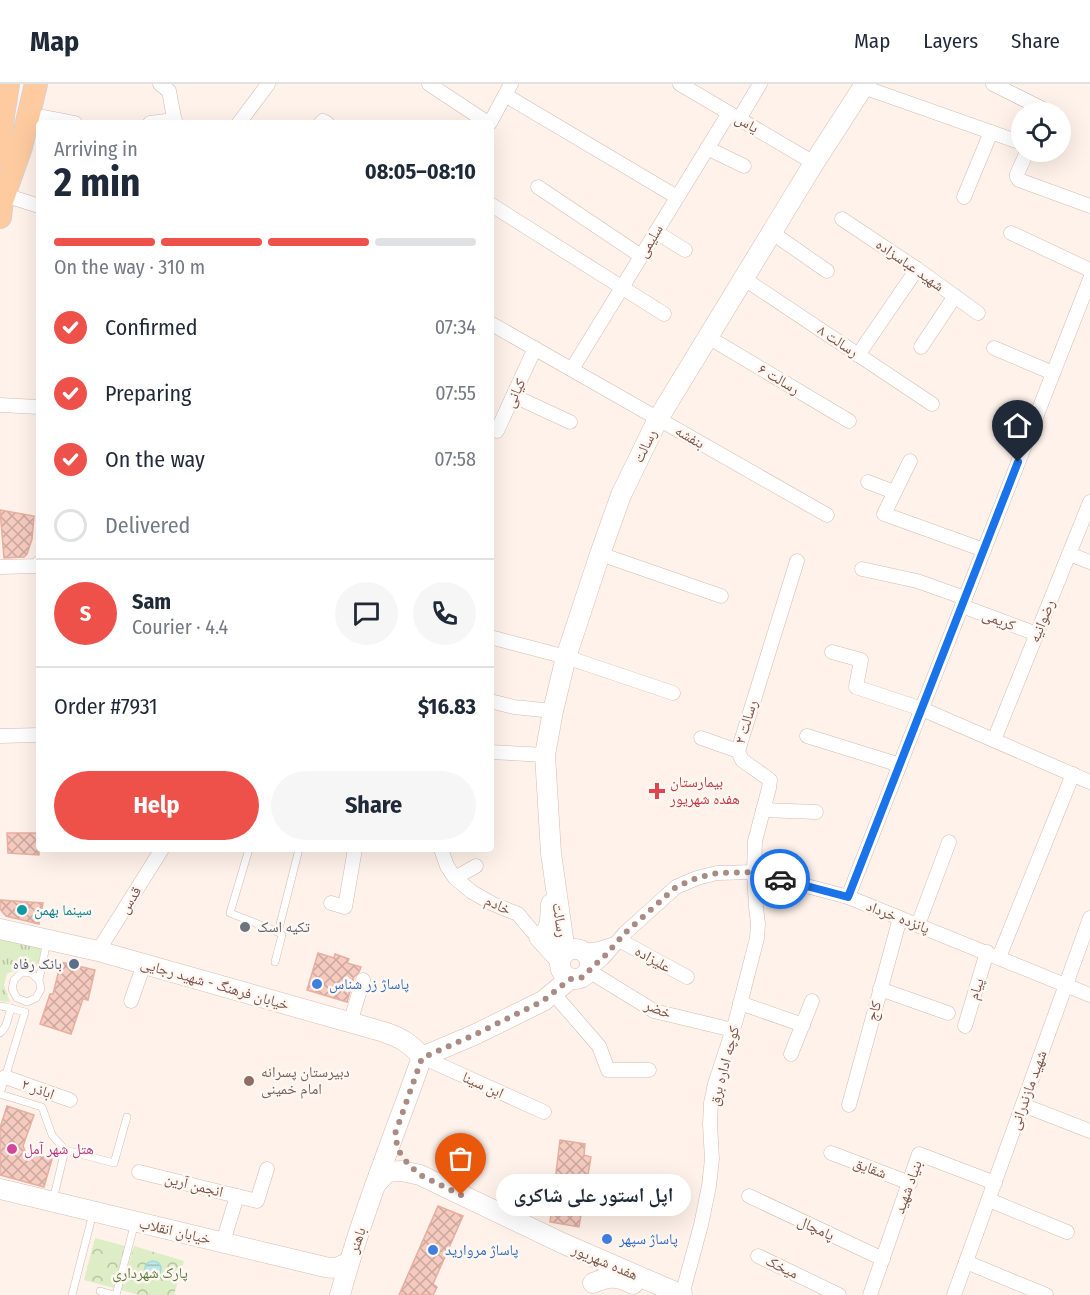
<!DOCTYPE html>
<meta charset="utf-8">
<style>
body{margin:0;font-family:"Fira Sans Condensed","Noto Naskh Arabic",sans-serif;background:#f6f6f7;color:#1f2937;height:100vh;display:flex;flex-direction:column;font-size:22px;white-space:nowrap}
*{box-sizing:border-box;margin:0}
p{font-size:20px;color:#747a83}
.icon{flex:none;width:33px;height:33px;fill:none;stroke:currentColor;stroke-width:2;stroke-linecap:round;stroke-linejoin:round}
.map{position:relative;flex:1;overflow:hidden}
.panel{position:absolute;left:36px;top:36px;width:458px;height:732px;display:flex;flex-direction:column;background:#fff;border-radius:6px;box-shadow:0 6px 24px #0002}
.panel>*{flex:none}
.buttons{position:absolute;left:1011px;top:18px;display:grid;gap:12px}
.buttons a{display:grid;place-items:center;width:60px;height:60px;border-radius:50%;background:#fff;box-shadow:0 6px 24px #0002;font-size:30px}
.pin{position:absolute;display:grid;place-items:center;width:51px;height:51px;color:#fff;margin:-62px -26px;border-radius:50% 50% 50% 0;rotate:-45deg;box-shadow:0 0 6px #0007}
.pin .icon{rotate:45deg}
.courier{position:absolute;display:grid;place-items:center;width:60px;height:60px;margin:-30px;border:4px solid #1a73e8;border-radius:50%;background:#fff;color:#222;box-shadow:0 2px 8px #0007}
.bubble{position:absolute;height:42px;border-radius:21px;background:#fff;box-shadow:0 6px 24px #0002;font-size:20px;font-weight:700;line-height:42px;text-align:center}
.head em{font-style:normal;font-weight:700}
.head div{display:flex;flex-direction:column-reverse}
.head{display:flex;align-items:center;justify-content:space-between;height:102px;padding:0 18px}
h1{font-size:39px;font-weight:700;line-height:45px}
.bar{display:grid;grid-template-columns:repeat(4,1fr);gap:9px 6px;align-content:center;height:72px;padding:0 18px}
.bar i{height:8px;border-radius:4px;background:#e0e1e3}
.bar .selected{background:#ed514a}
.bar p{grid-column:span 4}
.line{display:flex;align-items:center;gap:15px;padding:0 18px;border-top:2px solid #e0e1e3}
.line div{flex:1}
.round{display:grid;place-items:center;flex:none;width:63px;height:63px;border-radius:32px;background:#f6f6f7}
ol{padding:0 18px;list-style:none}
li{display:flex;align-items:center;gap:18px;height:66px}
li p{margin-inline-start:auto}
li .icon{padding:6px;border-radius:50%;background:#ed514a;color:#fff;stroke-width:4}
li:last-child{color:#747a83}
li i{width:33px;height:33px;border:3px solid #e0e1e3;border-radius:50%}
.cta{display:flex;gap:12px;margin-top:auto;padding:12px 18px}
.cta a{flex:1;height:69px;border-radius:36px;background:#ed514a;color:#fff;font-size:24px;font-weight:700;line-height:69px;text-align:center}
.cta a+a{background:#f6f6f7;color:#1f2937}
header{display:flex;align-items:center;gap:36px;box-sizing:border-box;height:84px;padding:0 30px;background:#fff;border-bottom:2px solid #e0e1e3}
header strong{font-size:28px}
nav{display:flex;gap:33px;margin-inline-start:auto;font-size:21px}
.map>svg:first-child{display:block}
.grass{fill:url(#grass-tufts)}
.park{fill:url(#park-crowns)}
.water{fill:url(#water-rules);stroke:#a2dcda;stroke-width:1.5}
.building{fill:url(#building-cross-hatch);stroke:#e8ae9f;stroke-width:1.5}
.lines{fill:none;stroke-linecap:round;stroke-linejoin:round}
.lane-casing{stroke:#d4bab1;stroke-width:8}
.street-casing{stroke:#d4bab1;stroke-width:15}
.secondary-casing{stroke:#d9bbb0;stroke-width:21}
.primary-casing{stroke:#dacfcd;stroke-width:24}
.lane{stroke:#fff;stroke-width:7}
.street{stroke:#fff;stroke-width:14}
.secondary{stroke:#fff;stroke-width:20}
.primary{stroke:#fecba0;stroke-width:22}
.done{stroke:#a98b83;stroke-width:6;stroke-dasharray:0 10.8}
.route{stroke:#1a73e8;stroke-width:8}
.health-dot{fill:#e0444e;stroke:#fff7f1;stroke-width:2}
.culture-dot{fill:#0f9aa8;stroke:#fff7f1;stroke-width:2}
.worship-dot{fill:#6b7280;stroke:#fff7f1;stroke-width:2}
.service-dot{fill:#5c6f8a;stroke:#fff7f1;stroke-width:2}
.shop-dot{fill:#3f7fe0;stroke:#fff7f1;stroke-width:2}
.education-dot{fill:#8d6e63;stroke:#fff7f1;stroke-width:2}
.hotel-dot{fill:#d1479c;stroke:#fff7f1;stroke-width:2}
.labels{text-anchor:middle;stroke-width:5;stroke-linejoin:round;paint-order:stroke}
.street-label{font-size:15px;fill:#7b534b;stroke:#fff7f1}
.health-label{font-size:15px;fill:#be3a42;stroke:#fff7f1;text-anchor:start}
.culture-label{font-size:15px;fill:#0d838f;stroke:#fff7f1;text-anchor:start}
.worship-label{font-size:15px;fill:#5b616d;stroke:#fff7f1;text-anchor:start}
.service-label{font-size:15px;fill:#4e5e75;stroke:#fff7f1;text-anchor:end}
.shop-label{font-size:15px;fill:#366cbe;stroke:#fff7f1;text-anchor:start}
.education-label{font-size:15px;fill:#785e54;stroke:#fff7f1;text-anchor:start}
.hotel-label{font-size:15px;fill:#b23c85;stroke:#fff7f1;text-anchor:start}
.park-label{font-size:15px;fill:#5b7a3f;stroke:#fff7f1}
</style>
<header>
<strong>Map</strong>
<nav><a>Map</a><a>Layers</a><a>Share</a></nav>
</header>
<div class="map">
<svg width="1090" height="1211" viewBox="0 0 1090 1211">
<defs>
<pattern id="grass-tufts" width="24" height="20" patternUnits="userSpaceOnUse" patternTransform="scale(1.5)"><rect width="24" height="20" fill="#ddedc6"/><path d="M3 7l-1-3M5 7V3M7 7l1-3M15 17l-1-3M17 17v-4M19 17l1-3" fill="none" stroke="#b8c3a3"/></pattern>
<pattern id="park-crowns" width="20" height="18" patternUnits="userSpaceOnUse" patternTransform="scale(1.5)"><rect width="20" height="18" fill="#ddedc6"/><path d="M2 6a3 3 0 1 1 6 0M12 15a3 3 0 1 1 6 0" fill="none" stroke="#b8c3a3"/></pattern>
<pattern id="water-rules" width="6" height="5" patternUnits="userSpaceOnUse" patternTransform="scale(1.5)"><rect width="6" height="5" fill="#bce9e8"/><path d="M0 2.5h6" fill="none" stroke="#9ebfbe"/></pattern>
<pattern id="building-cross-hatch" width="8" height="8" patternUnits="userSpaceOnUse" patternTransform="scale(1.5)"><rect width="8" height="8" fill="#f5cbc0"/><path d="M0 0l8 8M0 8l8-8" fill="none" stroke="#cba79e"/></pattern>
</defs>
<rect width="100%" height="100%" fill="#fef2ea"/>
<polygon class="grass" points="0,852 38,861 41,867 38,879 35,884 21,883 7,890 4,901 10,918 0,917"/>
<g class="park">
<polygon points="95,1154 125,1162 114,1204 84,1196"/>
<polygon points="134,1162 184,1177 174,1211 139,1211 121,1206"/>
</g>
<circle class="water" cx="153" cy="1185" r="8"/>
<g class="building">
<polygon points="0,426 34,432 32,455 27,470 24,473 4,474"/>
<polygon points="7,749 39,749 39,771 8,769"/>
<polygon points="0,816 43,819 39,840 6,832 0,825"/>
<polygon points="318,869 334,874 335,870 349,875 347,879 361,883 359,888 354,893 347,918 307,906"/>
<polygon points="61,878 95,886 88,916 83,915 71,950 40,940 50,910 53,910"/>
<polygon points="7,1022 34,1031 23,1062 26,1069 52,1075 44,1103 0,1091 0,1044"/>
<polygon points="560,1056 585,1060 584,1071 591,1073 579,1143 550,1138"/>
<polygon points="438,1122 463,1132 433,1200 437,1203 433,1211 399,1211"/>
</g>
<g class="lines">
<g class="lane-casing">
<g id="lane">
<polyline points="249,765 230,829 278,848"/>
<polyline points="275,878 282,851 278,848 299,765"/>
<polyline points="39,896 31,889 21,889 14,896 12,905 17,914 27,918 36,914 41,905 39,896 47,857"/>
<polyline points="0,922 6,923 25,928 0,1010 42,1023 52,1051 65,1066 114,1079 127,1033"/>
<path d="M0 949C7 944 8 933 11 924"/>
<polyline points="53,1116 65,1066"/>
<polyline points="100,1207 114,1211"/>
<polyline points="72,1211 93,1129"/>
<polyline points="116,1211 135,1138"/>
</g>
</g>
<g class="street-casing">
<g id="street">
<polyline points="160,0 169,7 175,39"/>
<polyline points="429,0 488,39"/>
<polyline points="680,0 814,79"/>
<polyline points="993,0 1041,24"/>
<polyline points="863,3 1022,59"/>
<polyline points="505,11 677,113"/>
<polyline points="44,33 75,39"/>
<polyline points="739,35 760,0"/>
<polyline points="150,39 175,36"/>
<polyline points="239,39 268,0"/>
<polyline points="321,39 323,37 327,39"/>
<polyline points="490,39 511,0"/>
<polyline points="707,64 744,82"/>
<polyline points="1027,68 1017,90 1017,93 1019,96 1090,122"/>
<polyline points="538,103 641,172"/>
<polyline points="5,108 14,114 39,122"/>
<polyline points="964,113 991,48"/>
<polyline points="490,120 664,230"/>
<polyline points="842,135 917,185 978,229"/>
<polyline points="656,148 685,166"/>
<polyline points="771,148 827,187"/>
<polyline points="1011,149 1090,186"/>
<polyline points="743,194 932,320"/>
<polyline points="490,239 827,431"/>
<polyline points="708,253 849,337"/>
<polyline points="921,263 955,212"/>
<polyline points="994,264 1053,289"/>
<polyline points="858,271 917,185"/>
<polyline points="572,285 729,29"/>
<polyline points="514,312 570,338"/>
<polyline points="0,321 39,323"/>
<polyline points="490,343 497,347 535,264"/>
<polyline points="910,377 884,430 984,466"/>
<polyline points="868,398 894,408"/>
<polyline points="600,470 721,512"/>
<polyline points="1069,470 1090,478"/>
<polyline points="0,483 37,482 39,479"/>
<polyline points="862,485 917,497 965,514"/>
<polyline points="962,522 1037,550"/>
<polyline points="490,553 566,573 673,609"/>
<polyline points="832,568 861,576 856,603 922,625 1090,698"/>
<polyline points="490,617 514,623 553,627"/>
<polyline points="0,652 39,651"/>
<polyline points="807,652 900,681"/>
<polyline points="701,654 738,667"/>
<polyline points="994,656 1090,418"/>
<polyline points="490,668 545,671"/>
<polyline points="763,726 816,728"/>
<polyline points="441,765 447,782 455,794 472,808 493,820 518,830 532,847 539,853"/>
<polyline points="455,794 476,782"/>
<polyline points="848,813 1090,195"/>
<polyline points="331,819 345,823 355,765"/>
<polyline points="918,841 949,758"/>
<polyline points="619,856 687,893"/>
<polyline points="98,867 162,765"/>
<polyline points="585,867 599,865 615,860"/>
<polyline points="999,873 1073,690"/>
<polyline points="591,884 603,874 625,849 676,803 697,794 717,789 754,788 848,813 1090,911"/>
<polyline points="589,887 654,927 733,946"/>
<polyline points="880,905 948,929"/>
<polyline points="553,909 599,962 608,986 649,986"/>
<polyline points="131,917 144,880"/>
<polyline points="740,919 803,941"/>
<polyline points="350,939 363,896"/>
<polyline points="965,942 987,868"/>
<polyline points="791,970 812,917"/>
<polyline points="422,973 544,1028"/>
<polyline points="5,993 70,1016"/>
<polyline points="849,1021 900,834"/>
<polyline points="1023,1021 1090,1047"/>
<polyline points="831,1069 910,1099"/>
<polyline points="139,1088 237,1112 223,1158"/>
<polyline points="237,1112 257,1117 267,1085"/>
<polyline points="749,1112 883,1175"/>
<polyline points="989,1116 1067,1148"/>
<polyline points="758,1172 839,1211"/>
<polyline points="966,1178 1046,1211"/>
<polyline points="682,1211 701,1141 709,1102 712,1075 710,1040 711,1019 715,1000 736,936 757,854 758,840 756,823 754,788 755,757 769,704 770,696 742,676 738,667 797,477"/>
<polyline points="870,1211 919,1070 995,1099"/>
<polyline points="954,1211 1090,834"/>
</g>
</g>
<g class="secondary-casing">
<g id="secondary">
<path d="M551 820C550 832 552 848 539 853L560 876"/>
<path d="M0 845 98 867 384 948C401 954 410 959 422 973"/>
<circle cx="575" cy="880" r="15"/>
<polyline points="565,868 551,769 545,671 553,627 566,573 600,470 621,411 658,335 814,79 865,0"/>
<polyline points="422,973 474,951 543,917 570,895"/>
<polyline points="375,1101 387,1088 402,1087 420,1091 562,1159 682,1211"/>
<path d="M0 1105 325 1183C335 1185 340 1183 349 1178"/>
<path d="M593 1199C610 1192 616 1192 633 1200"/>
<path d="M340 1211C362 1130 394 1052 422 973"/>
</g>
</g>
<g class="primary-casing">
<g id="primary">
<polyline points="0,73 3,32 8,0"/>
<polyline points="0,133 2,117 21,63 36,0"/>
</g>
</g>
<use href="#lane" class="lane"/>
<use href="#street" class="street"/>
<use href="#secondary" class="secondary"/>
<use href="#primary" class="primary"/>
</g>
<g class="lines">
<polyline class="done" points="461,1111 420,1091 408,1080 398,1066 395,1050 422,974 474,951 543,917 570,895 581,894 589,887 591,884 603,874 625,849 676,803 697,794 717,789 754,788 780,795"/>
<polyline class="route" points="780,795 848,813 1018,378"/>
</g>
<path class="health-dot" d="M654 698h6v6h6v6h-6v6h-6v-6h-6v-6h6z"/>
<circle class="culture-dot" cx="22" cy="826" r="6"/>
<circle class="worship-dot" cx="245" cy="843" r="6"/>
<circle class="service-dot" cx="74" cy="880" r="6"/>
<g class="shop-dot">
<circle cx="317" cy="900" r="6"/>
<circle cx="607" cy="1155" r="6"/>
<circle cx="433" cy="1166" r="6"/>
</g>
<circle class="education-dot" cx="249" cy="997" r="6"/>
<circle class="hotel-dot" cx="12" cy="1065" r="6"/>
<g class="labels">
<g class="street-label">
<text transform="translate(747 39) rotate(30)" y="5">یاس</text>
<text transform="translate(650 157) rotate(-59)" y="5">سلیمی</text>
<text transform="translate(910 181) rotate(35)" y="5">شهید عباسزاده</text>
<text transform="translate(838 257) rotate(34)" y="5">رسالت ۸</text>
<text transform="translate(779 295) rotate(31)" y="5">رسالت ۶</text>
<text transform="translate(515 309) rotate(-65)" y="5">کیانی</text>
<text transform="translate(690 353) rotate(30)" y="5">بنفشه</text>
<text transform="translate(645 362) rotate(-64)" y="5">رسالت</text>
<text transform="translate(999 536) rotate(21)" y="5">کریمی</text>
<text transform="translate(1042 537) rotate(-68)" y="5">رضوانیه</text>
<text transform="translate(746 638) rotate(-73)" y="5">رسالت ۲</text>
<text transform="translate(130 816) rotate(-58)" y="5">قدس</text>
<text transform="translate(498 821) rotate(24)" y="5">خادم</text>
<text transform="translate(898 833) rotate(21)" y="5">پانزده خرداد</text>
<text transform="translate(560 836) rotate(82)" y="5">رسالت</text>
<text transform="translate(653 875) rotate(29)" y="5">علیزاده</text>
<text transform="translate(215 900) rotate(16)" y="5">خیابان فرهنگ - شهید رجایی</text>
<text transform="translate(976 905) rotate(-73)" y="5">پیام</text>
<text transform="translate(658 925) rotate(21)" y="5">خضر</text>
<text transform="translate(874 927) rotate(-75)" y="5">کاج</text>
<text transform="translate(724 982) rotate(-75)" y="5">کوچه اداره برق</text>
<text transform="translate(483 1001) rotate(24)" y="5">ابن سینا</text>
<text transform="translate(38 1005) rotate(20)" y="5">اباذر ۲</text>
<text transform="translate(1028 1006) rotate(-70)" y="5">شهید مازندرانی</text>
<text transform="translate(870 1084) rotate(21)" y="5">شقایق</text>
<text transform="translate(194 1101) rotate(14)" y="5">انجمن آرین</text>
<text transform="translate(908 1103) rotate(-70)" y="5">بنیاد شهید</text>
<text transform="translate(816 1144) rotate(25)" y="5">پامچال</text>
<text transform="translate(175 1147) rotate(13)" y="5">خیابان انقلاب</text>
<text transform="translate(357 1156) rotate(-71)" y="5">باهنر</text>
<text transform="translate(605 1178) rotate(23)" y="5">هفده شهریور</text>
<text transform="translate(782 1183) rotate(26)" y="5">میخک</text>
</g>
<g class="health-label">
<text x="670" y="703">بیمارستان<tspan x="670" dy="17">هفده شهریور</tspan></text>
</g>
<g class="culture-label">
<text x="34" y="831">سینما بهمن</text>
</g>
<g class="worship-label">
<text x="257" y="848">تکیه اسک</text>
</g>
<g class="service-label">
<text x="62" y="885">بانک رفاه</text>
</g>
<g class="shop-label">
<text x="329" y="905">پاساژ زر شناس</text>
<text x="619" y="1160">پاساژ سپهر</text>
<text x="445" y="1171">پاساژ مروارید</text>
</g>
<g class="education-label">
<text x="261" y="993">دبیرستان پسرانه<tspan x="261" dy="17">امام خمینی</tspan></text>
</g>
<g class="hotel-label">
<text x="24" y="1070">هتل شهر آمل</text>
</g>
<g class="park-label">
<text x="150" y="1194">پارک شهرداری</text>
</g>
</g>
</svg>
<div class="buttons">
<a><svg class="icon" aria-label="locate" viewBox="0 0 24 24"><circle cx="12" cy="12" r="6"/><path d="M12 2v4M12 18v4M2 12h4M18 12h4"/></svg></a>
</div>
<div class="pin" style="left:461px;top:1111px;background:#ea580c"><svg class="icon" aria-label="bag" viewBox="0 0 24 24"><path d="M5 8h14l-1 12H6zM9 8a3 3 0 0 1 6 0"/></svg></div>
<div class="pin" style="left:1018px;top:378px;background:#1f2937"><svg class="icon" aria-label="home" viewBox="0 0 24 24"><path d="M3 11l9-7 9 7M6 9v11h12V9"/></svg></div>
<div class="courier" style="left:780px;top:795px"><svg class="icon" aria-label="car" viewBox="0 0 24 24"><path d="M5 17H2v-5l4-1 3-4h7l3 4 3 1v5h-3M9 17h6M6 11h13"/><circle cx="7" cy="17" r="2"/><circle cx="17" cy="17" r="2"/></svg></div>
<div class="bubble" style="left:496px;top:1090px;width:195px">اپل استور علی شاکری</div>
<section class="panel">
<div class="head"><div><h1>2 min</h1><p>Arriving in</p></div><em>08:05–08:10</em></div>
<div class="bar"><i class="selected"></i><i class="selected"></i><i class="selected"></i><i></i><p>On the way · 310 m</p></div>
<ol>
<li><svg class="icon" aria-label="check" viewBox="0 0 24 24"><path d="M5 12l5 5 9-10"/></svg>Confirmed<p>07:34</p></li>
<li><svg class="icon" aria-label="check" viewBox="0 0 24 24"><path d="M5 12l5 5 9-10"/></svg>Preparing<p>07:55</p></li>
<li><svg class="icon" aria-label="check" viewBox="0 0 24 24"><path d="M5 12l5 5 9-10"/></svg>On the way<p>07:58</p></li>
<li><i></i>Delivered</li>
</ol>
<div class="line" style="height:108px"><b class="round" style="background:#ed514a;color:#fff">S</b><div><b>Sam</b><p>Courier · 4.4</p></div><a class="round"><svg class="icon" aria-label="chat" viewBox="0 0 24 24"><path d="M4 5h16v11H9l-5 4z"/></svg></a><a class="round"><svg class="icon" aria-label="phone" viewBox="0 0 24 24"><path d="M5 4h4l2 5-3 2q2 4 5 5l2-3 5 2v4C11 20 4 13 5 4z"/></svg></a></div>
<div class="line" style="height:78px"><div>Order #7931</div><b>$16.83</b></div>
<div class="cta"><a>Help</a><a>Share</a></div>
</section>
</div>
